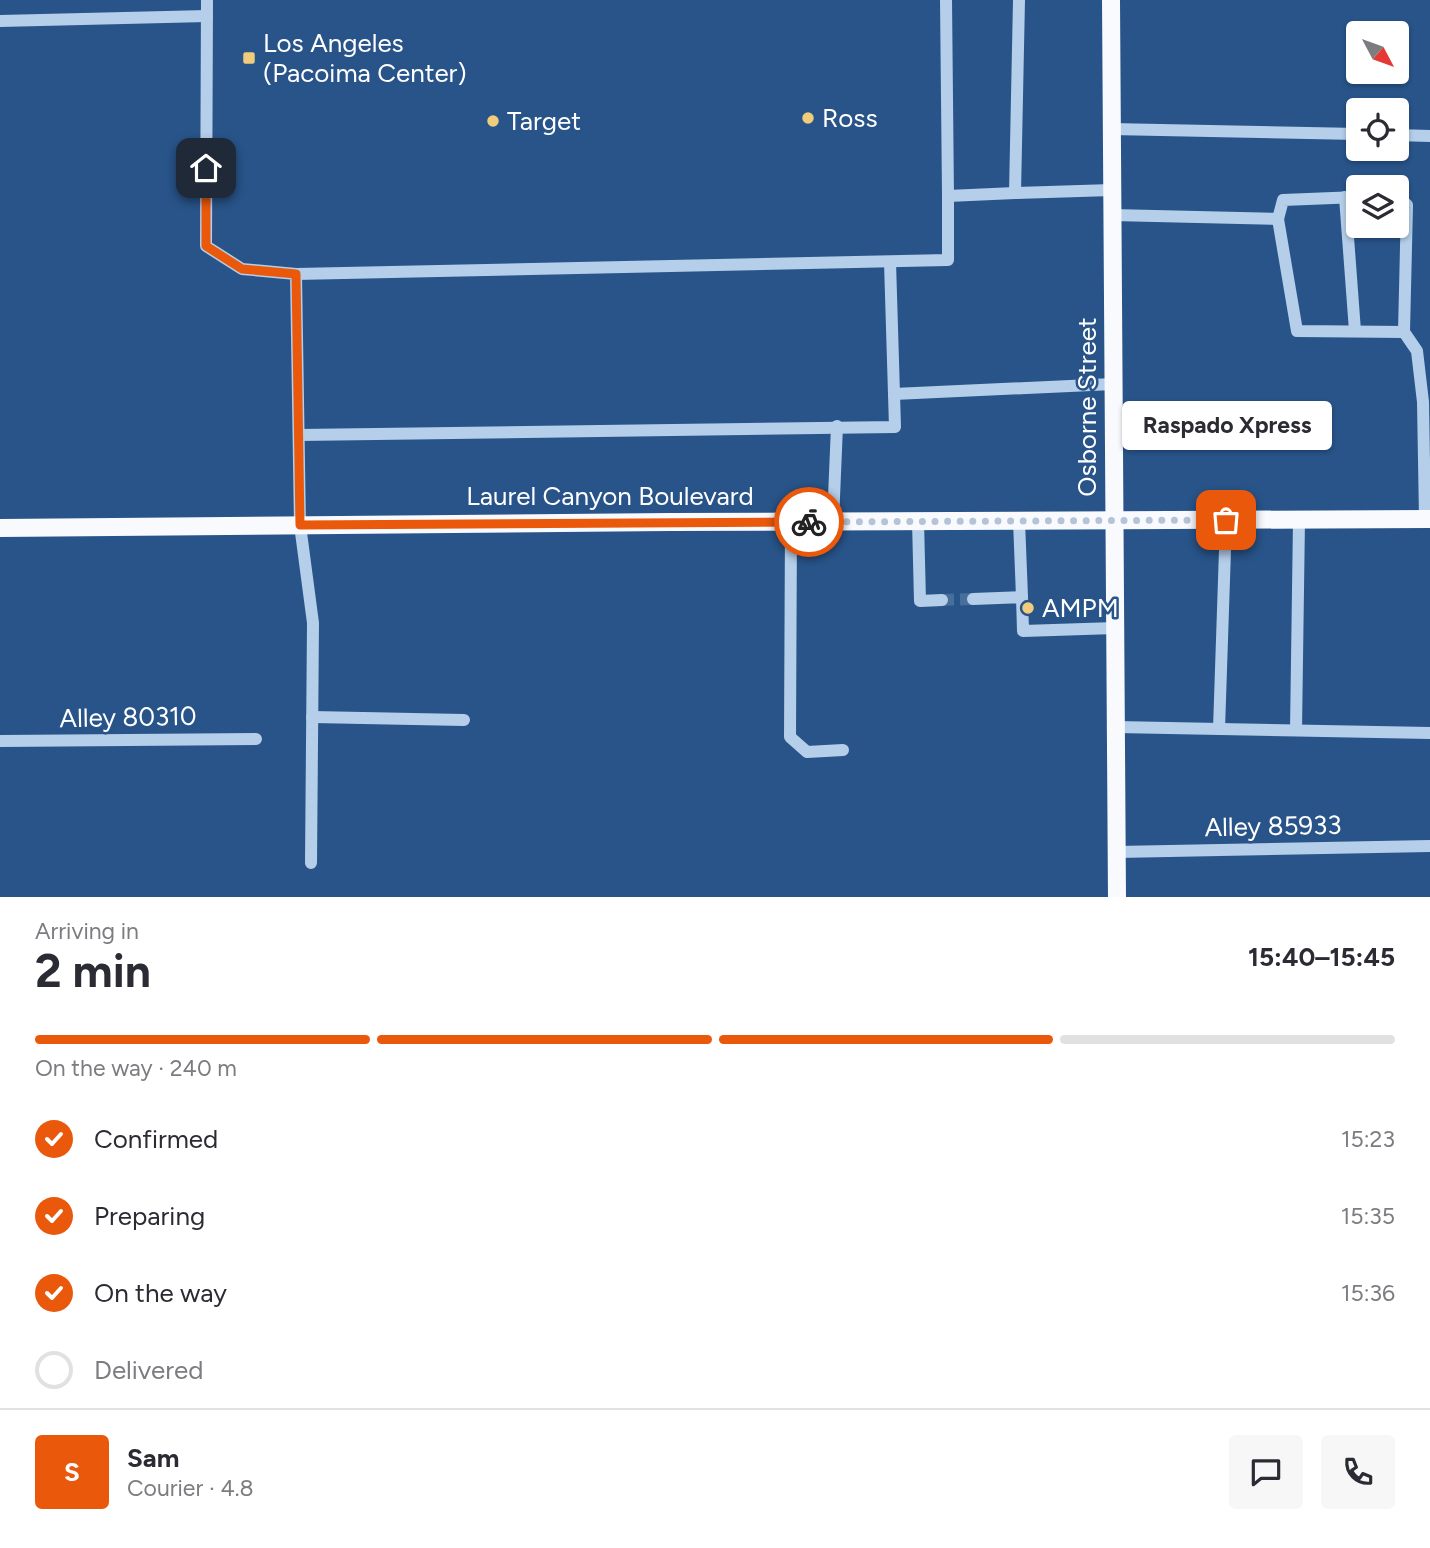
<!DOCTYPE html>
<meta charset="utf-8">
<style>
body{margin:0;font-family:Figtree,sans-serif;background:#f7f7f7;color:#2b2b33;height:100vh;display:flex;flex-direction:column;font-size:26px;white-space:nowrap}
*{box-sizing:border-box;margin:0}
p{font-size:23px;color:#7c7c81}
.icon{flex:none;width:38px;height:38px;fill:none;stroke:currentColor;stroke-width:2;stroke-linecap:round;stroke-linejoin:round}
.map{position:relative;height:897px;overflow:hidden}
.sheet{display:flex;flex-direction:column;background:#fff;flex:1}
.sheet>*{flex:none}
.needle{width:46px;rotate:131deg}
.buttons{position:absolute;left:1346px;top:21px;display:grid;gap:14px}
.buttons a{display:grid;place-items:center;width:63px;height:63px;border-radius:7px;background:#fff;box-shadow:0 2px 5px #0004;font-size:35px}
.pin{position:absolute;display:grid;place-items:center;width:60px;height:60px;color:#fff;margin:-30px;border-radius:14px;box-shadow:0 4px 10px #0006}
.courier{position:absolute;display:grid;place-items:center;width:70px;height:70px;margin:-35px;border:5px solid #ea580c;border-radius:50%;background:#fff;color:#222;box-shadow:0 2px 9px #0007}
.bubble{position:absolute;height:49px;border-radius:7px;background:#fff;box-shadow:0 2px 5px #0004;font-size:23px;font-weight:700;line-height:49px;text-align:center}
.summary em{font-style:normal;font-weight:700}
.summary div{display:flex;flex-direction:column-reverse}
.summary{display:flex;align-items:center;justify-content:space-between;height:119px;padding:0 35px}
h1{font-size:46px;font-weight:700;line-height:52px}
.bar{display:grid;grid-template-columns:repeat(4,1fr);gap:10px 7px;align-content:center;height:84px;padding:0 35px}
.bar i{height:9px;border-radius:5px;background:#e1e1e2}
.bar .active{background:#ea580c}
.bar p{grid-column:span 4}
.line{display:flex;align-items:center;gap:18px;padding:0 35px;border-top:2px solid #e1e1e2}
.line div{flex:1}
.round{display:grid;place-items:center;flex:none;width:74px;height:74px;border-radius:7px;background:#f7f7f7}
ol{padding:0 35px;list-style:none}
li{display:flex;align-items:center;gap:21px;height:77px}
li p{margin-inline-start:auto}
li .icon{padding:7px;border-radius:50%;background:#ea580c;color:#fff;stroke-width:4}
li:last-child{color:#7c7c81}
li i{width:38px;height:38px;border:4px solid #e1e1e2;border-radius:50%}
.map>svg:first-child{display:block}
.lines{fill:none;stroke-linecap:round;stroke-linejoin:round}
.minor-tunnel{stroke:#486e9b;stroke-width:12;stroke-dasharray:12 6;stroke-linecap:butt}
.minor{stroke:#b5cee9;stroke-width:12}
.major{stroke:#f8fafe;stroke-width:18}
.done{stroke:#b4c3d6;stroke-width:7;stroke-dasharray:0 12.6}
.route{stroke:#ea580c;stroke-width:9}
.poi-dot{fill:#f1cd7b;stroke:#285489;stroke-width:2.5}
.labels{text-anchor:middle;stroke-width:5;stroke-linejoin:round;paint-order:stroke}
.poi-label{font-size:26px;fill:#fff;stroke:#285489;text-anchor:start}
.street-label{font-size:26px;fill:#fff;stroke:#285489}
</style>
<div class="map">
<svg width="1430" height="897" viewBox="0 0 1430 897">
<rect width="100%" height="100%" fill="#285489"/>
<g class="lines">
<polyline class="minor-tunnel" points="942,600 973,599"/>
<g class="minor">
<polyline points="207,0 206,246 242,269 296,274 300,525 313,623 311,863"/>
<polyline points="946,0 948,196 1015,193"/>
<polyline points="1019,0 1015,193 1112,190"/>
<polyline points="0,21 207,16"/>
<polyline points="1111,129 1358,134"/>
<polyline points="1396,135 1430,136"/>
<polyline points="1396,195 1407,205 1404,332 1417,351 1423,402 1425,519"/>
<polyline points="1345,197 1355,331"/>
<polyline points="1112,215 1278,219 1283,200 1358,197"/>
<polyline points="1278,219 1297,331 1404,332"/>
<polyline points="890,262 894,394 1113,384"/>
<polyline points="296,274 948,260 948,196"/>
<polyline points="299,435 895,427 894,394"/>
<polyline points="833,521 837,426"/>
<polyline points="918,521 920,601 942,600"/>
<polyline points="1019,521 1022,597"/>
<polyline points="791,522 790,737 807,752 843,750"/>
<polyline points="973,599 1022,597 1023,631 1115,628"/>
<polyline points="312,717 464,720"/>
<polyline points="1116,727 1430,733"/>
<polyline points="1219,729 1226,520"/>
<polyline points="1296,730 1299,520"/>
<polyline points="0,741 256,739"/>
<polyline points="1117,852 1430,846"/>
</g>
<g class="major">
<polyline points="1111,0 1117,897"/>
<polyline points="0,528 670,522 1430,519"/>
</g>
</g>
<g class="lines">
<polyline class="done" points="809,522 1226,520"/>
<polyline class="route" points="206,168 206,246 242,269 296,274 300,525 809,522"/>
</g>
<g class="poi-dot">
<rect x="242" y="51" width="14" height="14" rx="3.5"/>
<circle cx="808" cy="118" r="7"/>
<circle cx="493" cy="121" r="7"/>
<circle cx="1028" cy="608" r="7"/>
</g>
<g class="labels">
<g class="poi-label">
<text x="263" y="52">Los Angeles<tspan x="263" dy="30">(Pacoima Center)</tspan></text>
<text x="822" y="127">Ross</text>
<text x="507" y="130">Target</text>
<text x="1042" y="617">AMPM</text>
</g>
<g class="street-label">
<text transform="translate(1087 407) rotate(-90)" y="9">Osborne Street</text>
<text x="610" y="505">Laurel Canyon Boulevard</text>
<text transform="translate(128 717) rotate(-1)" y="9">Alley 80310</text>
<text transform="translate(1273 826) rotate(-1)" y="9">Alley 85933</text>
</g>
</g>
</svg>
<div class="buttons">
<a><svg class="needle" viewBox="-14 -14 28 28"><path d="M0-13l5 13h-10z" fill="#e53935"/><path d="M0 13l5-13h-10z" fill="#7c7c81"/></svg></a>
<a><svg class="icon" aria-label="locate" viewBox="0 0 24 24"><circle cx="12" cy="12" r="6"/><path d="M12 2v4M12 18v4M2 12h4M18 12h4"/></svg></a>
<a><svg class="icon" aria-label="layers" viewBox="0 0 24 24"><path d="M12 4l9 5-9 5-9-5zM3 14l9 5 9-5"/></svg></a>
</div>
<div class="pin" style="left:1226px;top:520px;background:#ea580c"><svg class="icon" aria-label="bag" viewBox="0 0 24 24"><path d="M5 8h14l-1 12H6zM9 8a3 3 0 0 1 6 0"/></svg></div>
<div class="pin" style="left:206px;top:168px;background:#1f2937"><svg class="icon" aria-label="home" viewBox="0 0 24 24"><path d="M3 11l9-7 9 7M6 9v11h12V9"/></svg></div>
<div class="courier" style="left:809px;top:522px"><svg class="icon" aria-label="bike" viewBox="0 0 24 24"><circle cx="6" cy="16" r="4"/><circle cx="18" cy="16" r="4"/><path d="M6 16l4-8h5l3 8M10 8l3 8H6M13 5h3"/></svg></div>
<div class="bubble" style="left:1122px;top:401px;width:210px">Raspado Xpress</div>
</div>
<section class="sheet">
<div class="summary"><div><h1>2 min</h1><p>Arriving in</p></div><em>15:40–15:45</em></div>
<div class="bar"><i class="active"></i><i class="active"></i><i class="active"></i><i></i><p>On the way · 240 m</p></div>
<ol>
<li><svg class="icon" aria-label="check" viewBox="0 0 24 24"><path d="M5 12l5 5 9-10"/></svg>Confirmed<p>15:23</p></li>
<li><svg class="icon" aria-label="check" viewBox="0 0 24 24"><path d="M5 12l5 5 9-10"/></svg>Preparing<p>15:35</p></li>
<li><svg class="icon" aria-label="check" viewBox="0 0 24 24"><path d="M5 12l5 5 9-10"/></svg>On the way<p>15:36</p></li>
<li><i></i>Delivered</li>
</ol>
<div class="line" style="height:126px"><b class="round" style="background:#ea580c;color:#fff">S</b><div><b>Sam</b><p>Courier · 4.8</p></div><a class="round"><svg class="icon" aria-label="chat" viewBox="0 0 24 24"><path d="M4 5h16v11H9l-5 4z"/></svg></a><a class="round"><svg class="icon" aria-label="phone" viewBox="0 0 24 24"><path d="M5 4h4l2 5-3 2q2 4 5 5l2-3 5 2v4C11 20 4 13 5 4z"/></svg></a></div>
</section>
